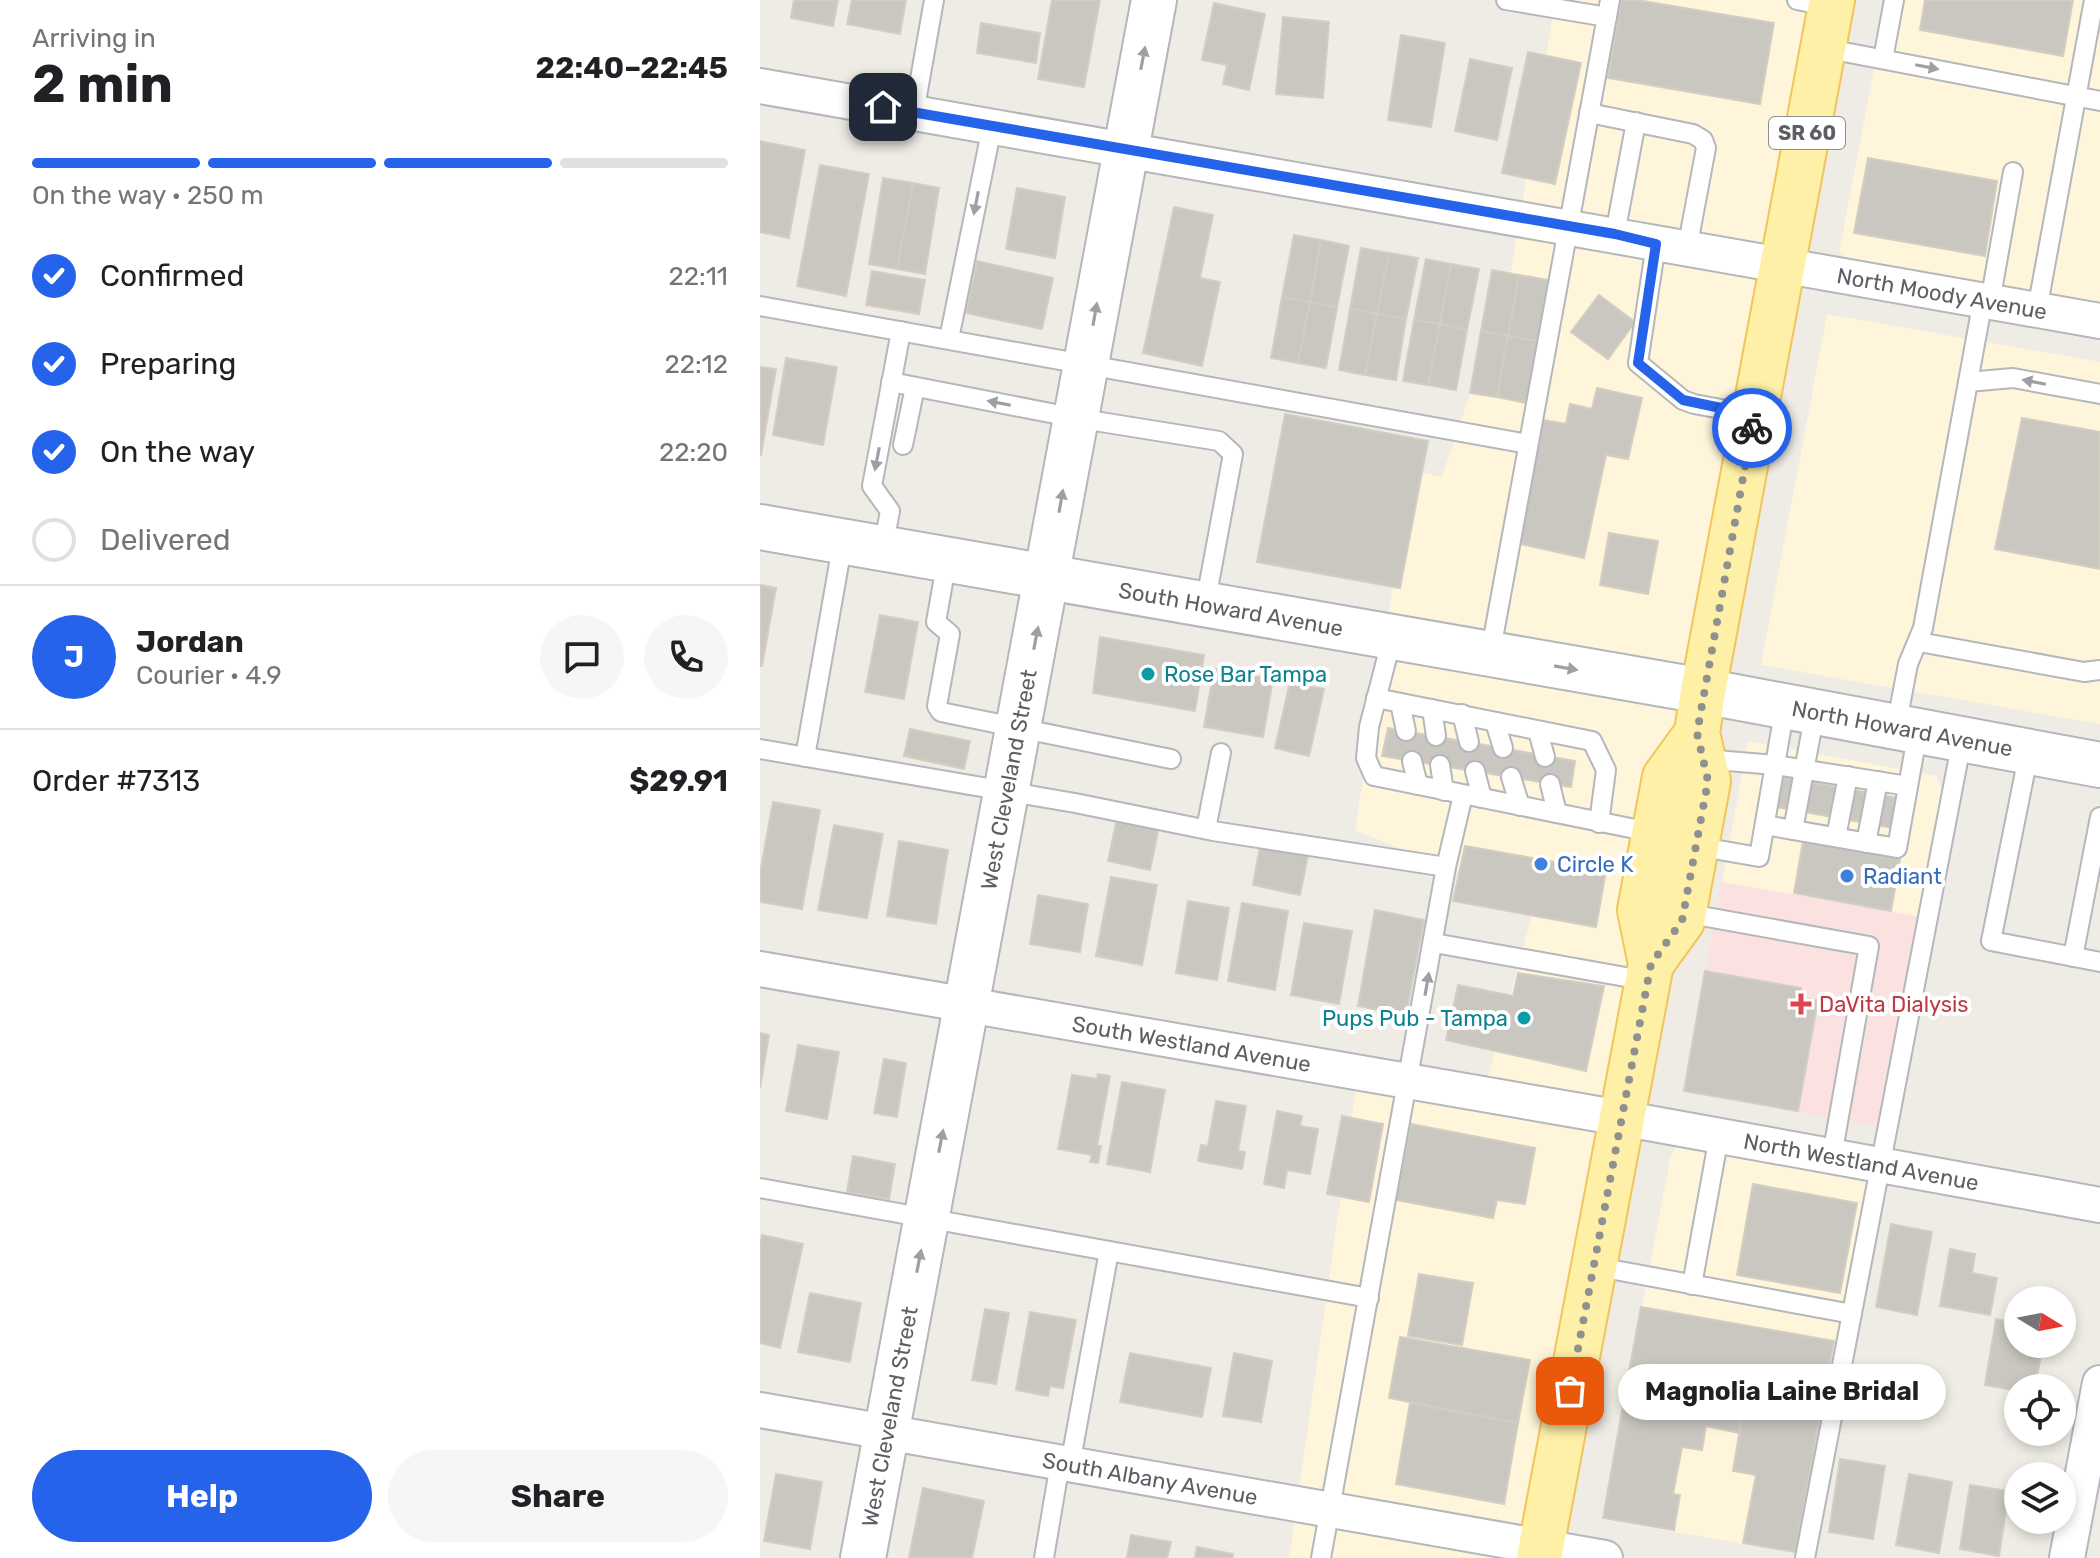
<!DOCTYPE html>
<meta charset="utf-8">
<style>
body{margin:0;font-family:Rubik,sans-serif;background:#f6f6f6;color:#202124;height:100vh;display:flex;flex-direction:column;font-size:30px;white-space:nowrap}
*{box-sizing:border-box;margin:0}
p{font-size:26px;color:#757577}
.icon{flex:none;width:44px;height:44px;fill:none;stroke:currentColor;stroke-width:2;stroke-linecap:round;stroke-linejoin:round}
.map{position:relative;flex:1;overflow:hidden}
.drawer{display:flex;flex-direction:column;background:#fff;width:760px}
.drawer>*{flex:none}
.needle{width:52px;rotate:100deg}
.controls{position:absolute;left:1244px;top:1286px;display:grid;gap:16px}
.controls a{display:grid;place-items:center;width:72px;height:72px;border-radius:50%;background:#fff;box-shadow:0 4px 12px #0003;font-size:40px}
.pin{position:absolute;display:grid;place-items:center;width:68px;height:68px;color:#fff;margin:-34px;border-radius:16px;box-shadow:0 4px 12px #0006}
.courier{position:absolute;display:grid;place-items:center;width:80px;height:80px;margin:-40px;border:6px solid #2563eb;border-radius:50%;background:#fff;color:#222;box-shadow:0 2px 10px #0007}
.bubble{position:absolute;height:56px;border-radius:28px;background:#fff;box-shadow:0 4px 12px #0003;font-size:26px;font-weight:700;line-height:56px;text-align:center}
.head em{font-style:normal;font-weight:700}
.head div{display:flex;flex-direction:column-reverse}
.head{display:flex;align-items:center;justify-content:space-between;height:136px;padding:0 32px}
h1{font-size:52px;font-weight:700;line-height:60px}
.bar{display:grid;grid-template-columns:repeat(4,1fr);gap:12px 8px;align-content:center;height:96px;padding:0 32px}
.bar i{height:10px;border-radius:6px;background:#e0e0e0}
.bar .selected{background:#2563eb}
.bar p{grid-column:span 4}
.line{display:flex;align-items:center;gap:20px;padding:0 32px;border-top:2px solid #e0e0e0}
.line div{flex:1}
.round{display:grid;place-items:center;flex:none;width:84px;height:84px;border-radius:42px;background:#f6f6f6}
ol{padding:0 32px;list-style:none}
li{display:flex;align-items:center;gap:24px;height:88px}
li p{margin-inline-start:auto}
li .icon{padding:8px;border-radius:50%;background:#2563eb;color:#fff;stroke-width:4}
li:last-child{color:#757577}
li i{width:44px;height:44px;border:4px solid #e0e0e0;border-radius:50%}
.cta{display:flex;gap:16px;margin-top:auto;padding:16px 32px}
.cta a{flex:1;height:92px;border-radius:48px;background:#2563eb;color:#fff;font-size:32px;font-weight:700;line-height:92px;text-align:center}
.cta a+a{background:#f6f6f6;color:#202124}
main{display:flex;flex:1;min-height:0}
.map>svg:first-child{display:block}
.commercial{fill:#fef5da}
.medical{fill:#fbe2e0}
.building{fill:#cac7c1;stroke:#d3cec2;stroke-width:2}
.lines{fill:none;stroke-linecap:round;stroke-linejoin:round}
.service-casing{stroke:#b4b7bb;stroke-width:22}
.minor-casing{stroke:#b4b7bb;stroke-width:38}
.secondary-casing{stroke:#b3b7bc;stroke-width:48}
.primary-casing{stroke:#f1c55a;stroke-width:48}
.service{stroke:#fff;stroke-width:18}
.minor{stroke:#fff;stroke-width:34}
.secondary{stroke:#fff;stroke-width:44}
.primary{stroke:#fff0a8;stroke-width:44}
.oneway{fill:#9da0a3}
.done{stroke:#8f9191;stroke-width:8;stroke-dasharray:0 14.4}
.route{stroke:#2563eb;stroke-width:10}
.culture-dot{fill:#0f9aa8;stroke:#fff;stroke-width:3}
.shop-dot{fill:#3f7fe0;stroke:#fff;stroke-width:3}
.health-dot{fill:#e0444e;stroke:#fff;stroke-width:3}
.labels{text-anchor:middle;stroke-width:8;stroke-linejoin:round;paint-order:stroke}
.shield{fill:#fff;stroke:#8d9093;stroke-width:2}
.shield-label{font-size:20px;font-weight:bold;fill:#5c6065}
.street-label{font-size:22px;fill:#5c6065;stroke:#fff}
.culture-label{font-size:22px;fill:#0d838f;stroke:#fff;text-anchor:start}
.shop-label{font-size:22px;fill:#366cbe;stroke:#fff;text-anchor:start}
.health-label{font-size:22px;fill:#be3a42;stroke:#fff;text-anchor:start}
</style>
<main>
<section class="drawer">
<div class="head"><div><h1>2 min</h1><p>Arriving in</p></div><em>22:40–22:45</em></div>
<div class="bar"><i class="selected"></i><i class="selected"></i><i class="selected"></i><i></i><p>On the way · 250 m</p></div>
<ol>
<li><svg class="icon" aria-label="check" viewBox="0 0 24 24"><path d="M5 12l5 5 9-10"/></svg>Confirmed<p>22:11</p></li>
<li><svg class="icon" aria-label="check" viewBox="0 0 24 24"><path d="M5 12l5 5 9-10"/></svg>Preparing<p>22:12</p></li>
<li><svg class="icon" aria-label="check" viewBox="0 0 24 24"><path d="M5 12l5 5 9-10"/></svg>On the way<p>22:20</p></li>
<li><i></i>Delivered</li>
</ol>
<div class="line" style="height:144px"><b class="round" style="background:#2563eb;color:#fff">J</b><div><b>Jordan</b><p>Courier · 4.9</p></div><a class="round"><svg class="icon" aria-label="chat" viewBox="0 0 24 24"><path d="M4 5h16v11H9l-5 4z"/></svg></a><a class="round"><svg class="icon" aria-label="phone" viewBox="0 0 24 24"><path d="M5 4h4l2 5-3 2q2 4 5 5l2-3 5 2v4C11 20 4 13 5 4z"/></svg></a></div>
<div class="line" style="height:104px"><div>Order #7313</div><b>$29.91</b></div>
<div class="cta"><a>Help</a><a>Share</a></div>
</section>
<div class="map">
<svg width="1340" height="1558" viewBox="0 0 1340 1558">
<rect width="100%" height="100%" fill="#eeece4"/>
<g class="commercial">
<polygon points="787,0 1055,0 1009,249 762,205 795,2"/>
<polygon points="1127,0 1340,0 1340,313 1092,261 1079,253"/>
<polygon points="757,234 1003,277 929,674 627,622 652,470 682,477 750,276"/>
<polygon points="1067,314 1340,362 1340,724 1001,665"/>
<polygon points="623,651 925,703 847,1101 727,1080 775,904 595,830"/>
<polygon points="988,741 1177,776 1183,792 1161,917 962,882"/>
<polygon points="596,1088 842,1130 767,1529 539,1490"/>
<polygon points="916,1146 1109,1178 1039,1554 842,1519 910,1159"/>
<polygon points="535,1519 760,1558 529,1558"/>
</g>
<polygon class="medical" points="962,882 1161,917 1120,1127 922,1091"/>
<g class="building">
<polygon points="34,0 78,0 73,26 31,18"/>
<polygon points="92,0 146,0 140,34 87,24"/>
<polygon points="292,0 340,0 324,87 278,79"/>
<polygon points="861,0 877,0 1014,23 1000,104 848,78"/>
<polygon points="1165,0 1313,0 1303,56 1160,30"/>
<polygon points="454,3 505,14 489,90 463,84 467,65 442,60"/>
<polygon points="523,17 569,22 563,98 516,94"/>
<polygon points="221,23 280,33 276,63 217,53"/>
<polygon points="641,35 685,43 671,127 628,120"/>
<polygon points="768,52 821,63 795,184 742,173"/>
<polygon points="710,59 752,68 737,140 695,131"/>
<polygon points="0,141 45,150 29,238 0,232"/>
<polygon points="1108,158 1237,181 1225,256 1094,233"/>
<polygon points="60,165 109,174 86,296 37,286"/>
<polygon points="123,178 153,183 137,269 109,264"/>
<polygon points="153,183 179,188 165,274 137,269"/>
<polygon points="257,188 305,197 295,258 246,249"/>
<polygon points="414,207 453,215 440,278 460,282 442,366 383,353"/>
<polygon points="534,235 561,240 550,302 522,297"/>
<polygon points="561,240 589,246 577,307 550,302"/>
<polygon points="601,248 629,253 617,314 590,309"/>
<polygon points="629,253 658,258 646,319 617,314"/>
<polygon points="666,259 691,264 680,324 654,320"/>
<polygon points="217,261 293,278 282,329 206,313"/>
<polygon points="691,264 719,269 707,330 680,324"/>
<polygon points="732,270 759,275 748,336 721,331"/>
<polygon points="112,271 165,280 159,314 106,305"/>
<polygon points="759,275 788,280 778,341 748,336"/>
<polygon points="839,295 875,322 848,359 811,332"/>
<polygon points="522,297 550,302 538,363 511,358"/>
<polygon points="550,302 577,307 566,368 538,363"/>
<polygon points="590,309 617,314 605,375 579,370"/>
<polygon points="617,314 646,319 636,380 605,375"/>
<polygon points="654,320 680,324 668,385 643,381"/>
<polygon points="680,324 707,330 696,390 668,385"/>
<polygon points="721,331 748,336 737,397 710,393"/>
<polygon points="748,336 778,341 766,403 737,397"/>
<polygon points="26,358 77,367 63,445 13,435"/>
<polygon points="0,367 16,369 1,455 0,454"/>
<polygon points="837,388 882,398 868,459 846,455 824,558 756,543 783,420 806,424 810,404 832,409"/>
<polygon points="525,414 668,441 640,588 497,562"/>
<polygon points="1262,418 1340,432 1340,569 1235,549"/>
<polygon points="849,533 898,541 888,594 840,585"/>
<polygon points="0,585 16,588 2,666 0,666"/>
<polygon points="120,615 158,622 144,699 105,692"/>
<polygon points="340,637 444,655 435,711 333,693"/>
<polygon points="454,669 513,679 503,737 444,727"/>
<polygon points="530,682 564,689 549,756 515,748"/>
<polygon points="628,728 815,761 811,787 622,756"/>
<polygon points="150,729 210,741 204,769 144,756"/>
<polygon points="1006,774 1144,799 1139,829 1000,804"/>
<polygon points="13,802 60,810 42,909 0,902 0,873"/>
<polygon points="357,818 399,827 390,870 348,861"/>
<polygon points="74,825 123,834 107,918 58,910"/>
<polygon points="139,841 188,850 176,924 127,916"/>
<polygon points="1043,841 1140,859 1131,911 1034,893"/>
<polygon points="500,846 548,855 540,895 493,885"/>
<polygon points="705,846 846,871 836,927 693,901"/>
<polygon points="351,877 397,885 382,965 336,956"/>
<polygon points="278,895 328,904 320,952 270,944"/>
<polygon points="428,901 469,908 457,980 416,973"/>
<polygon points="482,903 528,911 515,990 468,981"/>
<polygon points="615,910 664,920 646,1015 598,1006"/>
<polygon points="544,923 592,931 579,1004 531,995"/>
<polygon points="945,971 1041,988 1039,997 1058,1000 1038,1111 924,1091"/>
<polygon points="758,973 844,986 826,1071 686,1040 698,985 753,996"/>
<polygon points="0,1033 9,1035 0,1088"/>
<polygon points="38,1045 79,1052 67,1119 26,1111"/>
<polygon points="124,1059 146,1063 137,1117 114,1113"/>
<polygon points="338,1074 350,1076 337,1146 341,1146 338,1163 330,1162 332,1155 298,1149 312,1075 337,1079"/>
<polygon points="362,1082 405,1090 390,1172 347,1164"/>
<polygon points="456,1101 486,1106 478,1151 485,1152 482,1169 438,1161 441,1145 448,1146"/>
<polygon points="517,1111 542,1116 540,1126 558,1129 550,1174 527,1170 524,1188 504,1184"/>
<polygon points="582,1116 623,1124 609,1202 567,1194"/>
<polygon points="651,1124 775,1148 765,1204 737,1200 733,1218 636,1200"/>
<polygon points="93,1156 135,1164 129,1199 87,1192"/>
<polygon points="993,1184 1097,1203 1080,1293 977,1275"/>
<polygon points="1131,1224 1172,1232 1157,1315 1116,1307"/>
<polygon points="2,1235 43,1244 20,1348 0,1343 0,1246"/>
<polygon points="1190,1249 1215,1254 1212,1273 1237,1278 1230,1315 1180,1306"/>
<polygon points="659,1274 713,1283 702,1345 648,1336"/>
<polygon points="50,1293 101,1303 90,1362 38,1352"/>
<polygon points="881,1307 1074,1341 1061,1411 868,1377"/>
<polygon points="225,1309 249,1313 236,1384 212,1380"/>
<polygon points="270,1312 316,1320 303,1388 290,1386 288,1396 256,1390"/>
<polygon points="1236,1319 1258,1323 1258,1344 1283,1344 1275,1388 1258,1388 1258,1391 1225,1385"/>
<polygon points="640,1337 770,1360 758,1423 629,1398"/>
<polygon points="370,1353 451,1368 442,1417 360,1402"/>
<polygon points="474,1353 512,1361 501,1422 463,1416"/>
<polygon points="868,1377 985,1398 979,1433 946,1426 942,1450 922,1447 913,1494 920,1495 914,1530 843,1518"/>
<polygon points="985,1398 1061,1411 1035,1552 983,1543 996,1475 973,1471"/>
<polygon points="650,1403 758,1423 744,1504 636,1484"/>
<polygon points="1080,1459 1125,1466 1113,1539 1069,1532"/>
<polygon points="16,1474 62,1482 50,1549 4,1541"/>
<polygon points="1149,1474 1192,1482 1179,1553 1136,1545"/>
<polygon points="1210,1485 1249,1491 1239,1556 1200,1549"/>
<polygon points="163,1488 224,1501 212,1558 149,1558"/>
<polygon points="371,1535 411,1542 407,1558 367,1558"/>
<polygon points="437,1547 473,1554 472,1558 435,1558"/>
</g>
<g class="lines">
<g class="service-casing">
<g id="service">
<polyline points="746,0 847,17"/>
<polyline points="1037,0 1071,7"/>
<polyline points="1063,48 1340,101"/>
<polyline points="1123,59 1134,0"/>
<polyline points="154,113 174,0"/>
<polyline points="829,113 933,134 943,140 946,148 927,249"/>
<polyline points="855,234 876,122"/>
<polyline points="896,244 878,363 923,400 934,404 994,415"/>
<polyline points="1230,302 1253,172"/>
<polyline points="0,306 768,444"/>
<polyline points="1277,310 1334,0"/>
<polyline points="189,339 232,127"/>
<polyline points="131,382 316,418 459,441 473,454 445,605"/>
<polyline points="1208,382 1253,378 1340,394"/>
<polyline points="143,445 155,387"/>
<polyline points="123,548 130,511 112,486 141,331"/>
<polyline points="187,560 176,622 190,634 177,706 181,712 411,759"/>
<polyline points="632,638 609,727 606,758 614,776 895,833"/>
<polyline points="1159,642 1324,672 1340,670"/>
<polyline points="730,655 850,0"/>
<polyline points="616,698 832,741 846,770 839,823"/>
<polyline points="640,703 646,731"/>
<polyline points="672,709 676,736"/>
<polyline points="702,714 709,742"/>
<polyline points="735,722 743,748"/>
<polyline points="1136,727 1148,664 1163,628 1223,300"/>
<polyline points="778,731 785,757"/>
<polyline points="0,749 315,803 453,831 686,867"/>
<polyline points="1269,752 1231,941 1340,962"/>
<polyline points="45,757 83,541"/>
<polyline points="944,759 1015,765 1148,786"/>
<polyline points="652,761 658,785"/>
<polyline points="680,765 684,791"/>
<polyline points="715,771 722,798"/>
<polyline points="751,777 760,806"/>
<polyline points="790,784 797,813"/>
<polyline points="1005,825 1137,848 1158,731"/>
<polyline points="446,829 461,753"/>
<polyline points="1033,830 1055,712"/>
<polyline points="1076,837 1088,776"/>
<polyline points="1106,843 1118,781"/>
<polyline points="936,846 999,857 1025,707"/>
<polyline points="924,913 1109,946 1072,1156"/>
<polyline points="674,943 888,981"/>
<polyline points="1313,957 1340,817"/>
<polyline points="0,1188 609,1298"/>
<polyline points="833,1266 1092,1314"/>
<polyline points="932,1285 959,1136"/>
<polyline points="310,1465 349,1251"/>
<polyline points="284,1558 300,1463"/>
<polyline points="561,1558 686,867 703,795"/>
<polyline points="1045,1558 1202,740"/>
</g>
</g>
<g class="minor-casing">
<g id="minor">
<path id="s1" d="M0 86 1340 321"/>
<path id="s2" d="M0 969 861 1118 1340 1205"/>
<path id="s3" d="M0 1410 845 1558"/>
<polyline points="1307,1558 1340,1383"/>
</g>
</g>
<g class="secondary-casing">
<g id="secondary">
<path id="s4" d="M0 527 943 691 1340 765"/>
<path id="s5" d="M103 1558 394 0"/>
</g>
</g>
<g class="primary-casing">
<g id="primary">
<polyline points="891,964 922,921 948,781 937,733 943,691 1072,0"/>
<polyline points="779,1558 891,964 880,910 905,777 937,733"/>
</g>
</g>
<use href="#service" class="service"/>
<use href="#minor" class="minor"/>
<use href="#secondary" class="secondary"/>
<use href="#primary" class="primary"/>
</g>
<defs><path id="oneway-solid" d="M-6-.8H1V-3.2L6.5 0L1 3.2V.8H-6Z" transform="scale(2)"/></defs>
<g class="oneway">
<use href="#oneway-solid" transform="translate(383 58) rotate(-79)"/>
<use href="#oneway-solid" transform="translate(1167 67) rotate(11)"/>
<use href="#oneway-solid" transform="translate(216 203) rotate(101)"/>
<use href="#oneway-solid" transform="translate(335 314) rotate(-80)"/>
<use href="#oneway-solid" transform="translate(1274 382) rotate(-169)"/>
<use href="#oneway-solid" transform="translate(239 403) rotate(-169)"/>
<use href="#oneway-solid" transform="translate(117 459) rotate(101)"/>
<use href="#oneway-solid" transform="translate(301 501) rotate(-80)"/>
<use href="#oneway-solid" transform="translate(276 638) rotate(-79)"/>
<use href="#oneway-solid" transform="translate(806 668) rotate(10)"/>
<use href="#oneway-solid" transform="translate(667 984) rotate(-80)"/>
<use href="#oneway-solid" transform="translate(181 1141) rotate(-79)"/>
<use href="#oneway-solid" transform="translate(159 1261) rotate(-79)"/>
</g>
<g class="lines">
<polyline class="done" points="810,1391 891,964 922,921 948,781 937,733 992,428"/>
<polyline class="route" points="123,107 855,234 896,244 878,363 923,400 994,415 992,428"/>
</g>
<g class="culture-dot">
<circle cx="388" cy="674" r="8"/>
<circle cx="764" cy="1018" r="8"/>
</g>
<g class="shop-dot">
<circle cx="781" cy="864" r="8"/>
<circle cx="1087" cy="876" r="8"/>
</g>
<path class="health-dot" d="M1037 992h8v8h8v8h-8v8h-8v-8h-8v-8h8z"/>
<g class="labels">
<rect class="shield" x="1009" y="117" width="76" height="32" rx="6"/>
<g class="shield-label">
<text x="1047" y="140">SR 60</text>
</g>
<g class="street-label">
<text dy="8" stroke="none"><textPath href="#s1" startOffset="1200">North Moody Avenue</textPath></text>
<text dy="8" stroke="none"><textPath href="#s4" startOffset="478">South Howard Avenue</textPath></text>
<text dy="8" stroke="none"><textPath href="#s4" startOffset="1160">North Howard Avenue</textPath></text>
<text dy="8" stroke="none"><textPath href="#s5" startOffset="792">West Cleveland Street</textPath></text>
<text dy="8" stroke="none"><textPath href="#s2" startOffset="438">South Westland Avenue</textPath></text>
<text dy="8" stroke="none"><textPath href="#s2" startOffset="1118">North Westland Avenue</textPath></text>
<text dy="8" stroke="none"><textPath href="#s5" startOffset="144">West Cleveland Street</textPath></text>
<text dy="8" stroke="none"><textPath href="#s3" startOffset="396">South Albany Avenue</textPath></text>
</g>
<g class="culture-label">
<text x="404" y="682">Rose Bar Tampa</text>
<text x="748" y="1026" text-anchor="end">Pups Pub - Tampa</text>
</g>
<g class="shop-label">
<text x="797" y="872">Circle K</text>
<text x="1103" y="884">Radiant</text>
</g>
<g class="health-label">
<text x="1059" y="1012">DaVita Dialysis</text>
</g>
</g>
</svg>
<div class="controls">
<a><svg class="needle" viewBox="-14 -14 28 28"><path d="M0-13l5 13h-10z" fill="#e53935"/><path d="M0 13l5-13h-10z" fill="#757577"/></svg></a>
<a><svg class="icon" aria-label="locate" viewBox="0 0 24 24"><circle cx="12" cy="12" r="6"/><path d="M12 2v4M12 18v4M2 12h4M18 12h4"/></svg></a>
<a><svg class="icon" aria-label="layers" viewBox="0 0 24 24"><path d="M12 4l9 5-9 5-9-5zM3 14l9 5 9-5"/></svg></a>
</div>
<div class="pin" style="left:810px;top:1391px;background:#ea580c"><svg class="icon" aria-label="bag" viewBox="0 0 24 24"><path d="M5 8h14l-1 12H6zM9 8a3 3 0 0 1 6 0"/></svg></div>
<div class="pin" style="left:123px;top:107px;background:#1f2937"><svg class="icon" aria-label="home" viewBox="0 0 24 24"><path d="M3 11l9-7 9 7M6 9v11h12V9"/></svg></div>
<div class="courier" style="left:992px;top:428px"><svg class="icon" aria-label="bike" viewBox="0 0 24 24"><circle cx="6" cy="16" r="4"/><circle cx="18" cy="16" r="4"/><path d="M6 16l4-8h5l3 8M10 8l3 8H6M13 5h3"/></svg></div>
<div class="bubble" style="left:858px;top:1364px;width:328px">Magnolia Laine Bridal</div>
</div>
</main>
